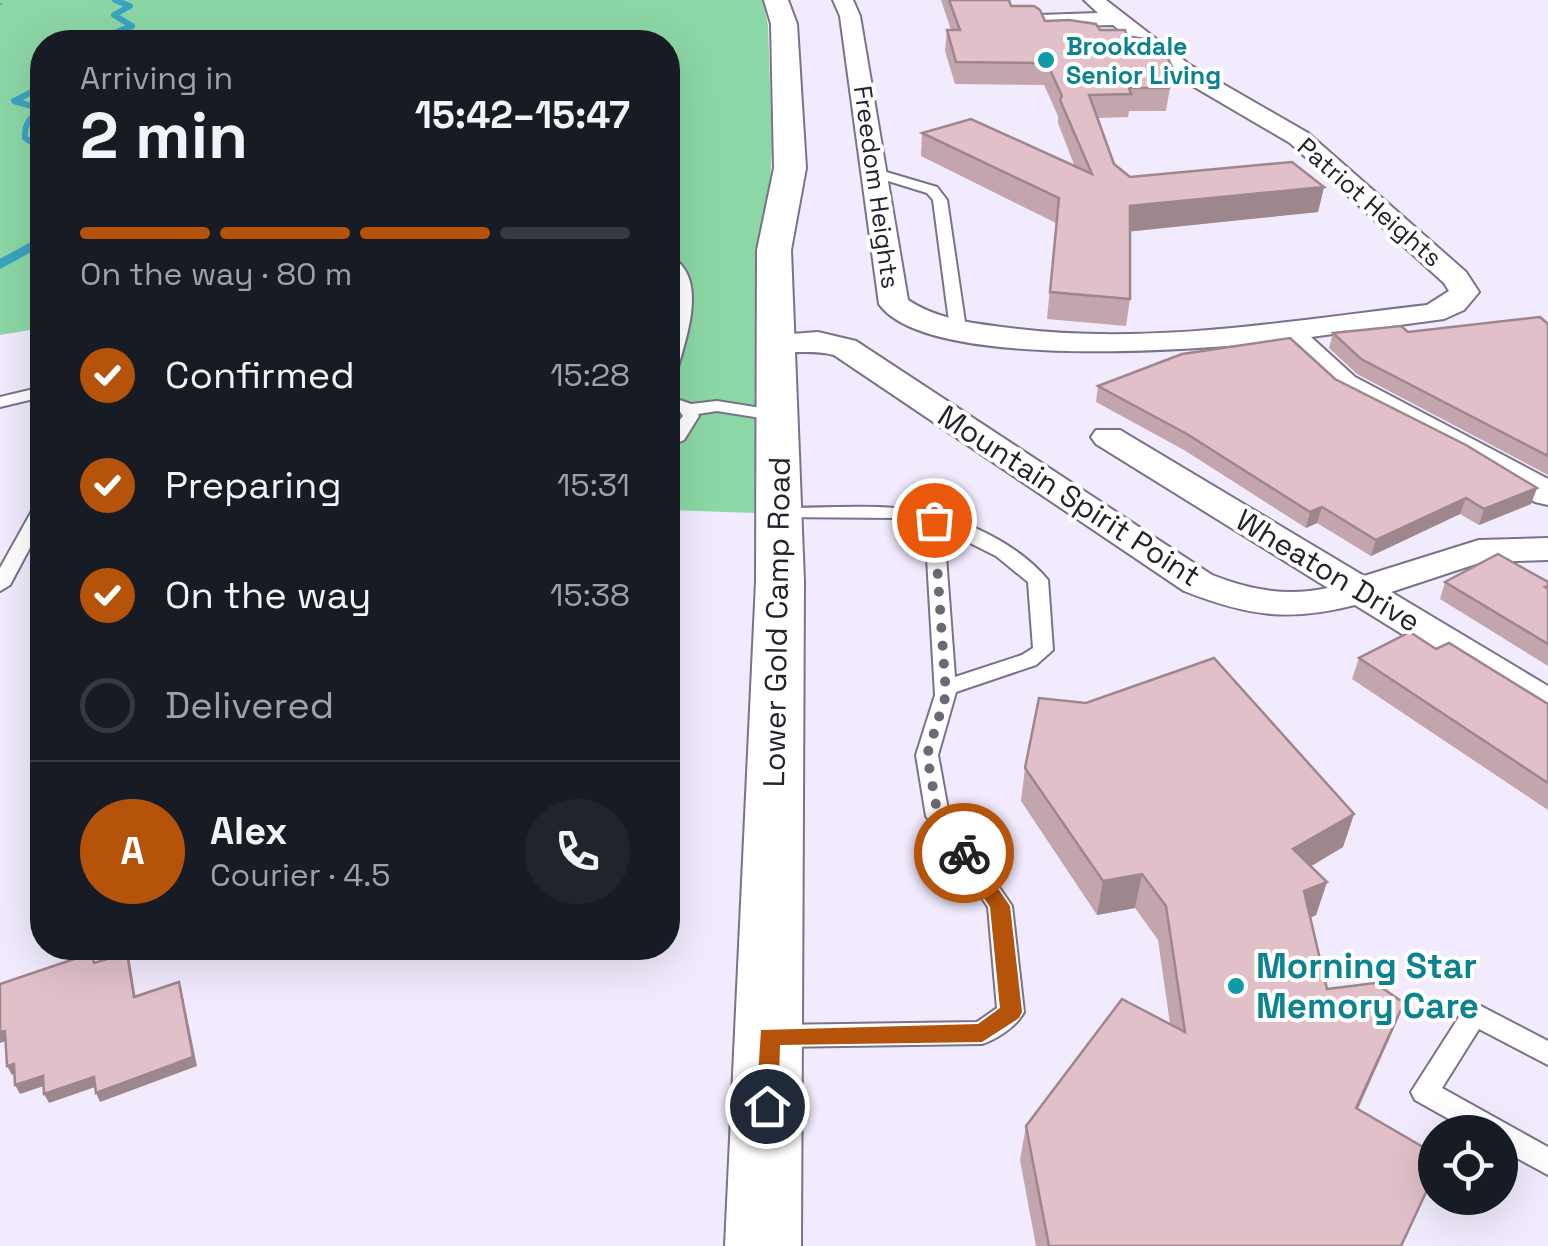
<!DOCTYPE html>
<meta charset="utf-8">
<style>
body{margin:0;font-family:"Space Grotesk",sans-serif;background:#20242c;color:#f1f3f6;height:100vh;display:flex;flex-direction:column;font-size:38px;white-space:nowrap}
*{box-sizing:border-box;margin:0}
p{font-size:32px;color:#9ea1a6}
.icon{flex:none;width:55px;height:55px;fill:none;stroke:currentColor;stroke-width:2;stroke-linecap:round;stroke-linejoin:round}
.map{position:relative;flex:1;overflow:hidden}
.drawer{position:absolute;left:30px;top:30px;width:650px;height:930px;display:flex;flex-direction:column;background:#171b24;border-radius:40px;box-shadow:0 10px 40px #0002}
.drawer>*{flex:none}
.controls{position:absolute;left:1418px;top:1115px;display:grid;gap:20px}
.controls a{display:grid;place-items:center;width:100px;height:100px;border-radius:50%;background:#171b24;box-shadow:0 10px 40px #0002;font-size:50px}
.pin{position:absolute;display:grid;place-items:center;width:85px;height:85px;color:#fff;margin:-42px;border:5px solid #fff;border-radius:50%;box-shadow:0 2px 10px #0007}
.courier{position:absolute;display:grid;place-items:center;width:100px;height:100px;margin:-50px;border:8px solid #b45309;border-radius:50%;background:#fff;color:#222;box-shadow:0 2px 12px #0007}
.overview em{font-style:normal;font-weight:600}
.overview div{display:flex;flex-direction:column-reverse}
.overview{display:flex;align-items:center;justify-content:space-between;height:170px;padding:0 50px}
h1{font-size:65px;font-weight:600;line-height:75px}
.bar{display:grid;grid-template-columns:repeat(4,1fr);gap:15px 10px;align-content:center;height:120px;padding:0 50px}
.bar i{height:12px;border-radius:8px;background:#363941}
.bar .selected{background:#b45309}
.bar p{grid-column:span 4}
.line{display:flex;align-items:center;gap:25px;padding:0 50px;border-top:2px solid #363941}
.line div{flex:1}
.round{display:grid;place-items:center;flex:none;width:105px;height:105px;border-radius:52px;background:#20242c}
ol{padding:0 50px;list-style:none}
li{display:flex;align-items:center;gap:30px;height:110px}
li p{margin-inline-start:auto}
li .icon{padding:10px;border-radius:50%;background:#b45309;color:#fff;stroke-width:4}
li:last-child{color:#9ea1a6}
li i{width:55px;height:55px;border:5px solid #363941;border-radius:50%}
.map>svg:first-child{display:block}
.green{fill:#8cd7a6}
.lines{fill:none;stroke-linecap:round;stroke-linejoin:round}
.stream-far1{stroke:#3aa4c1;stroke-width:6}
.stream{stroke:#3aa4c1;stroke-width:9}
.service-casing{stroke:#7a728b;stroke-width:4}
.minor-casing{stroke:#7a728b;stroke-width:4}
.tertiary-casing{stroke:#7a728b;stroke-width:4}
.path{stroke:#817d8b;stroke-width:4;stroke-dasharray:1 4;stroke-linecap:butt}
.service{fill:#fff;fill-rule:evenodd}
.minor{fill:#fff;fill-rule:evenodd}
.tertiary{fill:#fff;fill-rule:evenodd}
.wall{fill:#c2a5ad}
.shaded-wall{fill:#9e868d}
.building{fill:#e1c0c9;stroke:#9e868d;stroke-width:2.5}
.route{fill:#b45309}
.done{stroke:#6c6875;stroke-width:10;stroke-dasharray:0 18}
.culture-dot{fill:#0f9aa8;stroke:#fff;stroke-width:4}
.labels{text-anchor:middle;stroke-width:8;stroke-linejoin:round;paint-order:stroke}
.far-culture-label{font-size:25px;font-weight:bold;fill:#0d838f;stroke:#fff;text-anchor:start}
.far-street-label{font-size:25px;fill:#25222c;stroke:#fff}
.street-label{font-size:30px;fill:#25222c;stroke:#fff}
.near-culture-label{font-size:35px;font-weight:bold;fill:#0d838f;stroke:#fff;text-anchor:start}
</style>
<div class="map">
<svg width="1548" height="1246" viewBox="0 0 1548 1246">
<rect width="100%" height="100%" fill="#f1ebfd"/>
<polygon class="green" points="0,0 763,0 768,26 772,145 755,513 668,510 668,42 42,42 42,328 0,335"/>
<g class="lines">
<g class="stream-far1">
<polyline points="92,42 132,26 114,15 130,6 115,0"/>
<polyline points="42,87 14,101 42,109"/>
<path d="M42 111C30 117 24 124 25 138L42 149"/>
</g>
<polyline class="stream" points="0,264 42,241"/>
<g class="service-casing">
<g id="service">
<polygon points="876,169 937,187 947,200 966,329 963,332 958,334 950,329 933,200 927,193 872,176 870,173"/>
<path d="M668 255C711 276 685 340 676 375L668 380C666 353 677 328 677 301 677 283 667 270 668 255Z"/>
<polygon points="42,387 42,397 0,407 0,397"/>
<polygon points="668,396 691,404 717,401 780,411 788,416 780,421 717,411 698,414 699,416 684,440 668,447 668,435 683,416 678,409 668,406"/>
<polygon points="42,504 42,525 10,585 0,591 0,568 33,509"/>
<path d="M780 508C819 508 858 505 897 508 949 511 1014 539 1048 580L1053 650 1036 665 956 692 938 755 949 815 1012 906 1024 1012C1017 1026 997 1039 982 1044L776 1047 767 1044 763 1036 767 1028 776 1025 977 1022 997 1008 988 907 926 816 916 755 935 695 925 524 899 518 774 517 771 513 774 509ZM944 530 996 556 1028 582 1033 648 1022 655 955 677Z"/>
<polygon points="1475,1003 1548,1041 1548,1065 1479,1029 1442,1088 1548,1147 1548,1175 1500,1149 1500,1132 1472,1132 1415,1100 1411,1092 1466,1006"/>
</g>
</g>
<g class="minor-casing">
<g id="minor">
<path d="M833 0H853L860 16 908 300C937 319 970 323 1002 327 1144 347 1287 321 1427 305L1449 291 1444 283 1290 143 1174 75 1113 25 1039 27 1029 21 1039 15 1098 13 1084 0H1106L1190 65 1308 133 1466 272 1479 292 1464 310 1444 319 1311 337 1355 377 1548 479V505L1535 502 1463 458 1333 391 1279 341C1203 350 926 371 879 304L840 16Z"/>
<path d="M818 332 856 341 1212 575C1251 590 1286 597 1328 588L1096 444 1091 437 1096 430H1120L1364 576 1479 540 1548 538V560L1482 562 1391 592 1548 686V719L1533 715 1355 605C1288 622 1248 616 1184 591L834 355C811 349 788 355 765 350L761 343 765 336Z"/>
</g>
</g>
<g class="tertiary-casing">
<polygon id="tertiary" points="764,0 788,0 797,24 806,168 791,250 804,581 801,1246 725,1246 756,581 757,250 774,168 771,24"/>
</g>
<polyline class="path" points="0,4 3,0"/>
<use href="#service" class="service"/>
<use href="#minor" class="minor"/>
<use href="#tertiary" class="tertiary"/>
</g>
<g class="wall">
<polygon points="941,0 1009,0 1011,6 1045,21 1127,36 1173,69 1166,111 1129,111 1128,117 1098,118 1114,164 1130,177 1324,187 1318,212 1130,231 1130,299 1126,326 1047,319 1056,223 921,156 922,133 1075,167 1058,123 1058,116 1044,85 955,84 945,51 947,30 951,30"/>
<polygon points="1548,324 1548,475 1357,374 1329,348 1333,333 1408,332"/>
<polygon points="1335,379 1537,488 1531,504 1479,525 1460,514 1371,556 1317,523 1306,528 1184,450 1096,402 1098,386"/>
<polygon points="1445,582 1548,582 1548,666 1440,599"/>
<polygon points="1436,649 1548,704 1548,810 1352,679 1359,658"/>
<polygon points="1025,768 1354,814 1343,847 1311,866 1327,882 1316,915 1310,918 1327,989 1404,1003 1390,1037 1358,1109 1402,1246 1036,1246 1020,1160 1026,1126 1170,1024 1158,940 1135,908 1097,915 1021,801"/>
</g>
<g class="shaded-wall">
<polygon points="1324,187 1318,212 1126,232 1130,206"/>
<polygon points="1537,488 1531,504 1479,525 1484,509"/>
<polygon points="1466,498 1460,514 1371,556 1376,540"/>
<polygon points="1322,507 1317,523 1306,528 1310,512"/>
<polygon points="1354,814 1343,847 1283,883 1293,849"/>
<polygon points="1142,874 1135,908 1097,915 1103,881"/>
<polygon points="1327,882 1316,915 1293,925 1304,891"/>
<polygon points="127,953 130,962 137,1006 134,997"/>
<polygon points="179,982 182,992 197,1066 100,1102 96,1093"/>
<polygon points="1404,1003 1390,1037 1343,1141 1356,1108"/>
<polygon points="5,1031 9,1040 0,1043 0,1032"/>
<polygon points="14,1064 18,1073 12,1075 7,1066"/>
<polygon points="43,1076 47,1085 20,1094 15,1085"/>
<polygon points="94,1077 98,1086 49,1103 44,1094"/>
</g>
<g class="building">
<polygon points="949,0 1009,0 1011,6 1034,6 1040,10 1045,21 1069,20 1096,24 1100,30 1125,30 1127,36 1151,40 1166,54 1173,69 1169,88 1129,88 1131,94 1089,95 1114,164 1130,177 1292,162 1324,187 1130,206 1130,299 1050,292 1059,198 922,133 971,119 1092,174 1060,100 1062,96 1047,63 956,62 947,30 960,30"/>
<polygon points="1540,317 1548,324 1548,456 1361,359 1333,333 1401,326 1408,332"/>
<polygon points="1290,338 1335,379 1466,445 1537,488 1484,509 1466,498 1376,540 1322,507 1310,512 1187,434 1098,386 1182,354"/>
<polygon points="1498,554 1548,582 1548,586 1545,587 1548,589 1548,644 1445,582"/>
<polygon points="1410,632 1436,649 1449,643 1548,704 1548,783 1359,658"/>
<polygon points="1214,658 1354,814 1293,849 1327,882 1304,891 1327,989 1375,983 1404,1003 1356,1108 1435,1154 1435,1173 1401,1246 1049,1246 1026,1126 1122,999 1185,1032 1166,906 1142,874 1103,881 1025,768 1039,698 1086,703"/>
<polygon points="92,953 94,963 127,953 134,997 179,982 193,1057 96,1093 94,1077 44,1094 43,1076 15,1085 14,1064 7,1066 5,1031 0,1032 0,984"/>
</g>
<polygon class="route" points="964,846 970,848 1010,906 1022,1012 1019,1018 982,1042 780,1045 778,1106 775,1113 759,1113 756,1106 761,1030 978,1024 1000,1008 990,907 954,853"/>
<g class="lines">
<polyline class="done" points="934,520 946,695 927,755 938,816 964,853"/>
</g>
<g class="culture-dot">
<circle cx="1046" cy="60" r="10"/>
<circle cx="1236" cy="986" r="10"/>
</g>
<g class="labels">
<g class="far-culture-label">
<text x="1066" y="55">Brookdale<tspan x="1066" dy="29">Senior Living</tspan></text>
</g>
<g class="far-street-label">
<text transform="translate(877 187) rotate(82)" y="9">Freedom Heights</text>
<text transform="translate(1370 202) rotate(41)" y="9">Patriot Heights</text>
</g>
<g class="street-label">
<text transform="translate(1069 496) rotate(33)" y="10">Mountain Spirit Point</text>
<text transform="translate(1328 571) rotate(31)" y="10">Wheaton Drive</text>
<text transform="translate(777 622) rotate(-89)" y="10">Lower Gold Camp Road</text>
</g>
<g class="near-culture-label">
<text x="1256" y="978">Morning Star<tspan x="1256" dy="40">Memory Care</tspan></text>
</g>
</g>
</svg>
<div class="controls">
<a><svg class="icon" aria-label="locate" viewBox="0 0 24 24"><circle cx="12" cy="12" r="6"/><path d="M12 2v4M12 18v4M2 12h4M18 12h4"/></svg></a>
</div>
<div class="pin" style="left:934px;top:520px;background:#ea580c"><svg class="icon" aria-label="bag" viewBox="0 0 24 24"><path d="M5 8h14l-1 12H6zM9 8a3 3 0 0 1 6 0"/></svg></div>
<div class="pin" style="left:767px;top:1106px;background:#1f2937"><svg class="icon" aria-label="home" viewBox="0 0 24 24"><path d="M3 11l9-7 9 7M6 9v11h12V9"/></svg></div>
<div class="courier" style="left:964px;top:853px"><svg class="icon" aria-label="bike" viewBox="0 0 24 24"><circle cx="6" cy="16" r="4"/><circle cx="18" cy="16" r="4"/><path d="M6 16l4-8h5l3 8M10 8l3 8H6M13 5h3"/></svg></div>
<section class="drawer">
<div class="overview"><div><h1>2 min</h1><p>Arriving in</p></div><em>15:42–15:47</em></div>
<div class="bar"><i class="selected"></i><i class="selected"></i><i class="selected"></i><i></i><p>On the way · 80 m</p></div>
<ol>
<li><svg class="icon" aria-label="check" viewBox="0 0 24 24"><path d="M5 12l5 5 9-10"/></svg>Confirmed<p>15:28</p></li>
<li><svg class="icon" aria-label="check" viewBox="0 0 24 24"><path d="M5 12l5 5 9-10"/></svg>Preparing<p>15:31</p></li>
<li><svg class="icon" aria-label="check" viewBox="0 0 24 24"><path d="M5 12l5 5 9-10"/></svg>On the way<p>15:38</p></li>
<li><i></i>Delivered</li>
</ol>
<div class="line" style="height:180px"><b class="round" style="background:#b45309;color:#fff">A</b><div><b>Alex</b><p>Courier · 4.5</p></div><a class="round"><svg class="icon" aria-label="phone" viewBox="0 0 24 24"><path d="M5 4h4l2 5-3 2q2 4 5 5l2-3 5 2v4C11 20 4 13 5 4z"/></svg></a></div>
</section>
</div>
